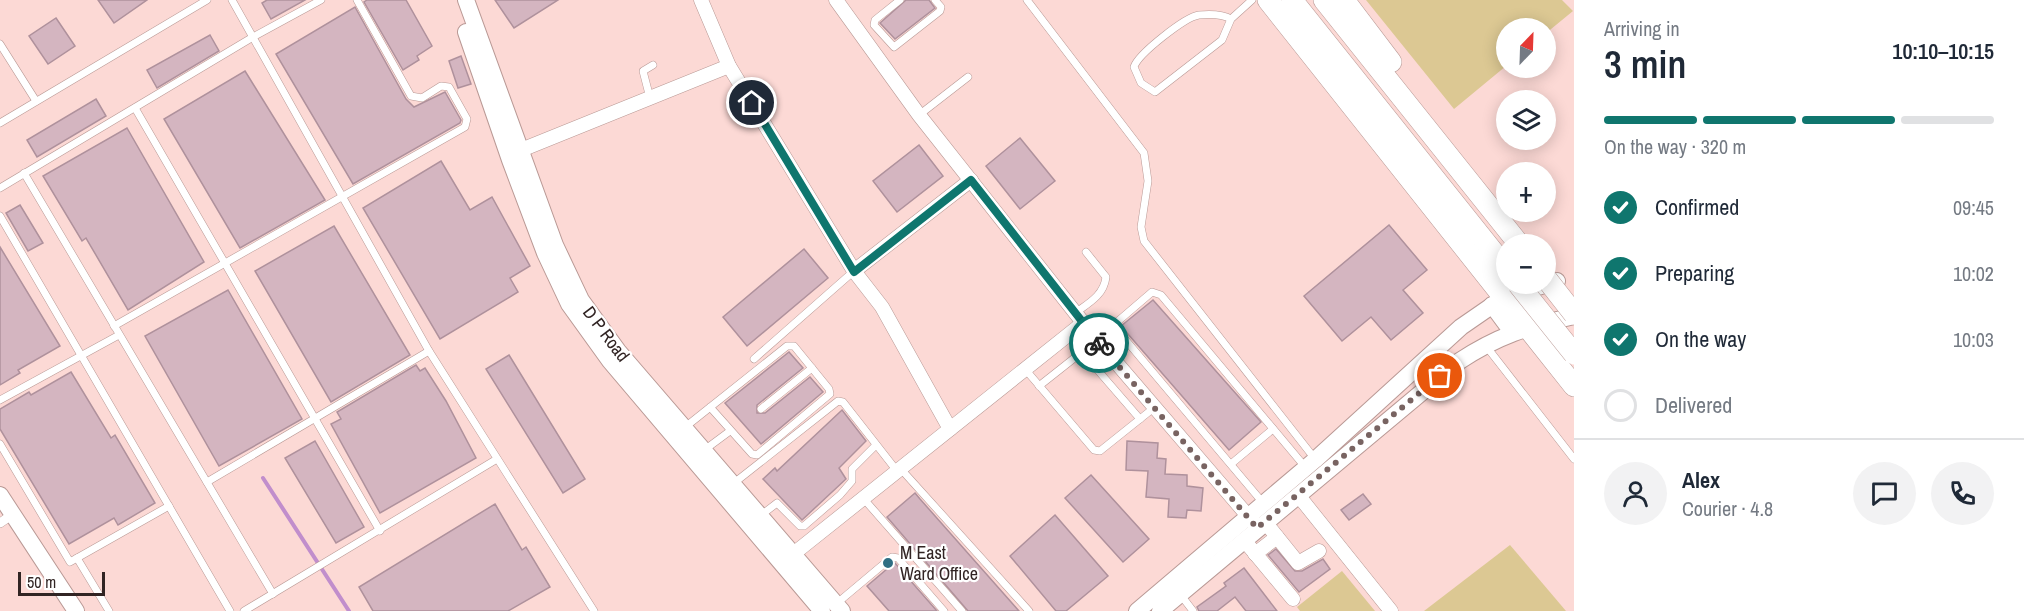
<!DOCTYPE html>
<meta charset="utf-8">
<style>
body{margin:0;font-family:"Archivo Narrow",sans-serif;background:#f2f2f3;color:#1f2937;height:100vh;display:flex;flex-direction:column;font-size:22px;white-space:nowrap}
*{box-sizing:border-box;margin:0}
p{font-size:20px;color:#747a83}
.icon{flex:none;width:33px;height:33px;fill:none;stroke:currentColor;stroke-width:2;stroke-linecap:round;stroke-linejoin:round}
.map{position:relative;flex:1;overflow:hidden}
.details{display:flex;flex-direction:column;background:#fff;width:450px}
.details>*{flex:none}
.needle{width:39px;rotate:23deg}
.buttons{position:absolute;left:1496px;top:18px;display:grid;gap:12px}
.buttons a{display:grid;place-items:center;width:60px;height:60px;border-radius:50%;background:#fff;box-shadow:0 3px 15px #0003;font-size:30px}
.scale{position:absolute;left:18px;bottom:15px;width:87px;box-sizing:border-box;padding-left:6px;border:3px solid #312423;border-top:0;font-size:16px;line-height:21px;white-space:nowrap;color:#312423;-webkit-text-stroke:4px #fff;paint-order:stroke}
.pin{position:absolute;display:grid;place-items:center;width:51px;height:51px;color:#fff;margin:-26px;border:3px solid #fff;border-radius:50%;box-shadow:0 2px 6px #0007}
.courier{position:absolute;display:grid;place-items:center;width:60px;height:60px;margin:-30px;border:4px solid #0f766e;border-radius:50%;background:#fff;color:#222;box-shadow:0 2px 8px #0007}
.overview em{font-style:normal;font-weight:600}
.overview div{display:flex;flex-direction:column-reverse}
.overview{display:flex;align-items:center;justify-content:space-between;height:102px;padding:0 30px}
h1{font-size:39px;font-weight:600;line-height:45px}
.bar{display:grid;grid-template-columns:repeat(4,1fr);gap:9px 6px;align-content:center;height:72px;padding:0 30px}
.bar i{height:8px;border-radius:4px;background:#e0e1e3}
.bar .on{background:#0f766e}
.bar p{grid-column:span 4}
.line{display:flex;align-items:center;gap:15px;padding:0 30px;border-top:2px solid #e0e1e3}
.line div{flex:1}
.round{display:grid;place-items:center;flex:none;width:63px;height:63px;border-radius:32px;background:#f2f2f3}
ol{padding:0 30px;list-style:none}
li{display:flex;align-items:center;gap:18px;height:66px}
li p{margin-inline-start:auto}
li .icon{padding:6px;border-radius:50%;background:#0f766e;color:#fff;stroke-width:4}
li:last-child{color:#747a83}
li i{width:33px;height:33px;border:3px solid #e0e1e3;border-radius:50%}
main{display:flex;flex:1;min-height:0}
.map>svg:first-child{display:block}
.green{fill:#dcc893}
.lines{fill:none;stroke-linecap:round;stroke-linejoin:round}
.stream{stroke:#c18ecc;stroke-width:4}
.building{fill:#d4b5c0;stroke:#af919c;stroke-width:1.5}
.service-casing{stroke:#b99995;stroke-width:8}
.pedestrian-casing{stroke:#b99995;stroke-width:10}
.minor-casing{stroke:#b99995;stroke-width:15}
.tertiary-casing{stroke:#b99995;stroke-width:18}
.trunk-casing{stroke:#b99995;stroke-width:22}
.service{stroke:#fff;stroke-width:7}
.pedestrian{stroke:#fff;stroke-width:9}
.minor{stroke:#fff;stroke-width:14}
.tertiary{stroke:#fff;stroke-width:16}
.trunk{stroke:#fff;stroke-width:21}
.trunk-bridge-casing{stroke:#b99995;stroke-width:22;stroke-linecap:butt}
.trunk-bridge{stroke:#fff;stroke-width:21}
.done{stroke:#786361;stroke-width:6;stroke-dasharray:0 10.8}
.route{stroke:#0f766e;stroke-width:8}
.poi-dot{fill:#2f6e83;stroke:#fff;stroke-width:2}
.labels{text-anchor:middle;stroke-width:4.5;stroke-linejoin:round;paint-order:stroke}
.street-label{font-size:18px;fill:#312423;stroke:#fff}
.poi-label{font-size:18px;fill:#312423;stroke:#fff;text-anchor:start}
</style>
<main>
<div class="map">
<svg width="1574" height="611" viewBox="0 0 1574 611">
<rect width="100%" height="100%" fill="#fcd9d5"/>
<g class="green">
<polygon points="1366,0 1562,0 1573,11 1545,34 1545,28 1506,28 1506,66 1454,109"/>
<polygon points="1510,545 1566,611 1424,611"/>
<polygon points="1342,571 1375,611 1300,611 1297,607"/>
</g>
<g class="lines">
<polyline class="stream" points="263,478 349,611"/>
</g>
<g class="building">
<polygon points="98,0 147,0 114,23"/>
<polygon points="267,0 305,0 271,19 262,3"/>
<polygon points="367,0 406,0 432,46 417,56 419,60 403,70 364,2"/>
<polygon points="495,0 558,0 514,28"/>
<polygon points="906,0 929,0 935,8 895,39 880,23"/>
<polygon points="355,7 406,99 414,107 445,92 461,120 460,123 353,184 276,54"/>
<polygon points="56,18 75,46 48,64 29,36"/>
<polygon points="210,35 219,51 157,88 147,70"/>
<polygon points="461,56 471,84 458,88 449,61"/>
<polygon points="245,71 325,200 240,248 164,119"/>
<polygon points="96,99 106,116 37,157 27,140"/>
<polygon points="127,128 204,262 128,310 86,238 82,241 43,176"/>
<polygon points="1020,138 1055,181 1020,209 986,166"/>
<polygon points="919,145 943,176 897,212 873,181"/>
<polygon points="441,161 470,210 492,197 530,266 510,278 518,292 440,339 363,208"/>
<polygon points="20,205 43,243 28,251 6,213"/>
<polygon points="1389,225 1427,270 1403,290 1423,313 1391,340 1371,317 1342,341 1304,296"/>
<polygon points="334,226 410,355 331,402 255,271"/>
<polygon points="0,247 60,346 18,370 20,373 0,385"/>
<polygon points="804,249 828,278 747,346 723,317"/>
<polygon points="228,290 302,419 219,466 145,336"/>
<polygon points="1153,300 1261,422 1229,450 1121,326"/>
<polygon points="789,352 803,368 757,405 757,413 765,413 810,377 823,392 761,444 725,403"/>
<polygon points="509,355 585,479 563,493 486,369"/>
<polygon points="416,365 420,371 425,368 446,401 476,458 380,513 331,424 341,419 337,412"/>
<polygon points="71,372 111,438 115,435 155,503 118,525 114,518 69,544 0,429 0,409 29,392 31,395"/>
<polygon points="842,410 866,441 839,468 846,479 802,520 763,479 775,468 777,471"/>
<polygon points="315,441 364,527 336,543 285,458"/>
<polygon points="1127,441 1158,443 1157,458 1166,459 1165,474 1187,475 1187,486 1203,488 1201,511 1187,510 1186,518 1168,517 1169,499 1146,497 1148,471 1126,470"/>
<polygon points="1091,475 1149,539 1123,562 1065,498"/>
<polygon points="915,493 920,499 1019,611 968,611 887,517"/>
<polygon points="1363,494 1371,504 1349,520 1341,510"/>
<polygon points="495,504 522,550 526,547 550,587 508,611 373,611 359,587"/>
<polygon points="1055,515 1108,576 1066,611 1056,611 1010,556"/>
<polygon points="1276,549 1295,571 1302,571 1323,559 1330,569 1299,592 1268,555"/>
<polygon points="894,563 895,563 937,611 889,611 867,586"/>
<polygon points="1244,568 1277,611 1246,611 1235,597 1217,611 1199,611 1197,607 1226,586 1224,583"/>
</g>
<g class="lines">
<g class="service-casing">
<g id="service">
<polyline points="232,0 429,351 594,611"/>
<polyline points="900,0 875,20 874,25 894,47 940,11 941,7 935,0"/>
<polyline points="1027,0 1144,153 1148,181 1141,227 1144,241 1315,459"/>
<path d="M1231 19C1222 14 1209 14 1199 15 1185 17 1138 54 1134 67L1141 83 1155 92 1222 40 1231 19 1252 0"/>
<polyline points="0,44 36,101"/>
<polyline points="650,98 643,71 653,65"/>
<polyline points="135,108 380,531"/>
<polyline points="919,115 968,77"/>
<polyline points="0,123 207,0"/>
<polyline points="24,173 273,594"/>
<polyline points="0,188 253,37 321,0"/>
<polyline points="0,216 230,611"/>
<path d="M1075 313C1089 303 1104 295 1106 277L1086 252"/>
<polyline points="1113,325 1264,504"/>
<polyline points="114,326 465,127 467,119 449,87 441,86 422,98 411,96 357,0"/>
<polyline points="1486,346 1574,459"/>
<polyline points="1082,352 1152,292 1161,295 1306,468"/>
<polyline points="754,359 854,271"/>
<polyline points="1025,369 1094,450 1100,451 1155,407"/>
<polyline points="1039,386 1082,352 1140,419"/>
<polyline points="0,400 119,335"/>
<polyline points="761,409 812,368"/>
<polyline points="684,428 787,346 794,346 829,389 830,394 757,455 752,454 710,407"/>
<polyline points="0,444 70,562 169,506"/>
<polyline points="703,451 730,431"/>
<polyline points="1231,464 1273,429"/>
<polyline points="900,468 1029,611"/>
<polyline points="207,482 429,351"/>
<polyline points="734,483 838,401 843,402 897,471"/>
<polyline points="863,498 962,611"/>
<polyline points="760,516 777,503 800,526 804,526 840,495 852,481 852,469 876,445"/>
<polyline points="77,558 109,611"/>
<polyline points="1180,594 1193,611"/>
<polyline points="836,604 892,557 898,558 944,611"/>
<polyline points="244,611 497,459"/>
</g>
</g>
<g class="pedestrian-casing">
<polyline id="pedestrian" points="0,523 13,514"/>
</g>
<g class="minor-casing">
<g id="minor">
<polyline points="701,0 729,66 854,271 882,307 950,429"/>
<polyline points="836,0 919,115 1096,339 1254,523"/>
<polyline points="521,150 729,66"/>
<polyline points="854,271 971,180"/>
<polyline points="1298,495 1391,611"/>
<polyline points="1265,522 1298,563 1319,551"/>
<polyline points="1244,540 1293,599"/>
<polyline points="1255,554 1277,537"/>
<polyline points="787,559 1083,323"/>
</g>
</g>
<g class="tertiary-casing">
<g id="tertiary">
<polyline points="466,0 555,245 581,300 618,351 842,611"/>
<polyline points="466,32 510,160 545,253 569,304 610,361 822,611"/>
<polyline points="1492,305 1512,332"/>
<polyline points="0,495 76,611"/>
<polyline points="1137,611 1315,460 1461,327 1503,298 1557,281"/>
<path d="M1160 611 1458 362C1497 336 1529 326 1574 316"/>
</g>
</g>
<g class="trunk-casing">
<g id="trunk">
<polyline points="1268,0 1574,386"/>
<polyline points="1292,0 1506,268"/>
<polyline points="1324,0 1519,244"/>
<polyline points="1344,0 1391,62"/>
</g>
</g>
<use href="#service" class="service"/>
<use href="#pedestrian" class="pedestrian"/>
<use href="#minor" class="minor"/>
<use href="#tertiary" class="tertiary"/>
<use href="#trunk" class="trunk"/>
<g class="trunk-bridge-casing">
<g id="trunk-bridge">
<polyline points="1545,277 1574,314"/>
<polyline points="1518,284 1574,354"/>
</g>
</g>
<use href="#trunk-bridge" class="trunk-bridge"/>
</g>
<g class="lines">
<polyline class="done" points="1099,343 1257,528 1440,376"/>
<polyline class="route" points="752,103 854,272 971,180 1099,343"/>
</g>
<circle class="poi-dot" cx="888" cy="563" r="6"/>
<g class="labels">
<g class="street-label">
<text transform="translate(606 334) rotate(53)" y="6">D P Road</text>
</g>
<g class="poi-label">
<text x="900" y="559">M East<tspan x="900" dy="21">Ward Office</tspan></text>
</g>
</g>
</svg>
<div class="buttons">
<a><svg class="needle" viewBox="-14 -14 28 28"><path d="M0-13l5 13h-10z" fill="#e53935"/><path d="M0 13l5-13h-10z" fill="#747a83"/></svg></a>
<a><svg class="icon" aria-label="layers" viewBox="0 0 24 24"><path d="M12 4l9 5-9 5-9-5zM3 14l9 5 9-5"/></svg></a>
<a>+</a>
<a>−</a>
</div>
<div class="scale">50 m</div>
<div class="pin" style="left:1440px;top:376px;background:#ea580c"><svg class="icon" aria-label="bag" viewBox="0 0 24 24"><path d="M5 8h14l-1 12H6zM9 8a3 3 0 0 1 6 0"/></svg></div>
<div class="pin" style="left:752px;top:103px;background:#1f2937"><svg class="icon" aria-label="home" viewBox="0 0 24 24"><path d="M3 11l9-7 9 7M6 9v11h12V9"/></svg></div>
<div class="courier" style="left:1099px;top:343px"><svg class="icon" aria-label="bike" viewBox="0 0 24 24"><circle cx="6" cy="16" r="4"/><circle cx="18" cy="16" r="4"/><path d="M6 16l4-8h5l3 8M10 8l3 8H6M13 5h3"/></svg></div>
</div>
<section class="details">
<div class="overview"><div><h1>3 min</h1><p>Arriving in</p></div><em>10:10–10:15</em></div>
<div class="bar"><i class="on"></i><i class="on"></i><i class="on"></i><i></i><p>On the way · 320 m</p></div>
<ol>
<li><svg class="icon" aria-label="check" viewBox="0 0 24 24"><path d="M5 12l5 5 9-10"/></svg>Confirmed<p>09:45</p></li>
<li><svg class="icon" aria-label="check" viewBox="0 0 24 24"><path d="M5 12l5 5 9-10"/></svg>Preparing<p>10:02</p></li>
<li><svg class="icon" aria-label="check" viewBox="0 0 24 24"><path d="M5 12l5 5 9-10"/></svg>On the way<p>10:03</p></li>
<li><i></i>Delivered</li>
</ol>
<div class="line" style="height:108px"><a class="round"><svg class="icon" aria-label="person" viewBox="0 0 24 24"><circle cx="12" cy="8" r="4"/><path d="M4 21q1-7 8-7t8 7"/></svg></a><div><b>Alex</b><p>Courier · 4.8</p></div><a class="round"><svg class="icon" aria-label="chat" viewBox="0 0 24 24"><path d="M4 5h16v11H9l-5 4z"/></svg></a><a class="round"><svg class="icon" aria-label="phone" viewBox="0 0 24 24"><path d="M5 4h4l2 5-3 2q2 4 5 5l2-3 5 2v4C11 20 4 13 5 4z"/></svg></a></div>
</section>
</main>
